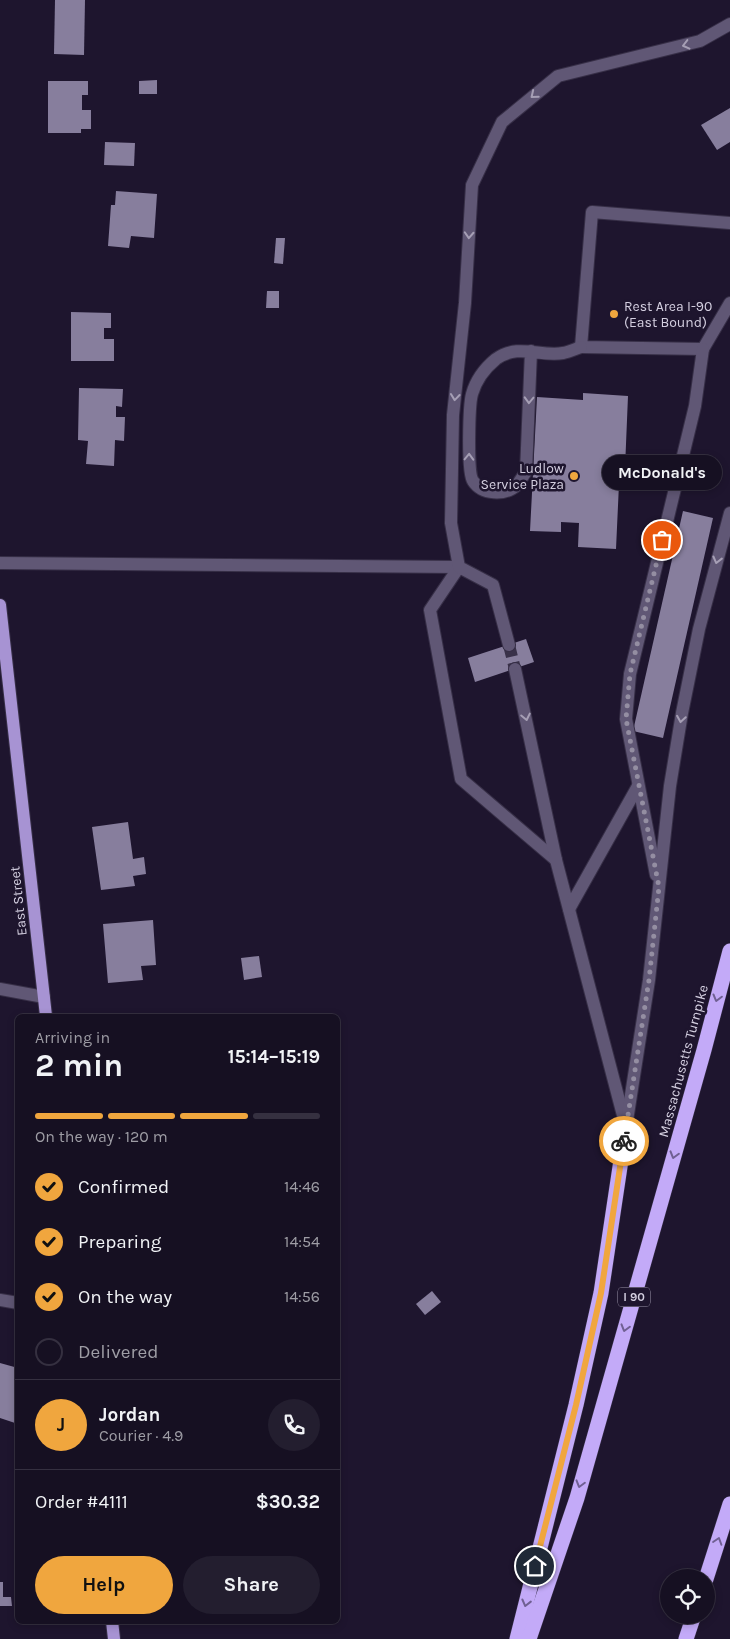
<!DOCTYPE html>
<meta charset="utf-8">
<style>
body{margin:0;font-family:Karla,sans-serif;background:#231e2f;color:#f1f3f6;height:100vh;display:flex;flex-direction:column;font-size:19px;white-space:nowrap}
*{box-sizing:border-box;margin:0}
p{font-size:16px;color:#9e9da5}
.icon{flex:none;width:28px;height:28px;fill:none;stroke:currentColor;stroke-width:2;stroke-linecap:round;stroke-linejoin:round}
.map{position:relative;flex:1;overflow:hidden}
.sheet{position:absolute;left:15px;top:1014px;width:325px;height:610px;display:flex;flex-direction:column;background:#161022;border-radius:8px;box-shadow:0 2px 8px #0003,0 0 0 1px #353040}
.sheet>*{flex:none}
.controls{position:absolute;left:660px;top:1569px;display:grid;gap:10px}
.controls a{display:grid;place-items:center;width:55px;height:55px;border-radius:50%;background:#161022;box-shadow:0 2px 8px #0003,0 0 0 1px #353040;font-size:25px}
.pin{position:absolute;display:grid;place-items:center;width:42px;height:42px;color:#fff;margin:-21px;border:2px solid #fff;border-radius:50%;box-shadow:0 1px 5px #0007}
.courier{position:absolute;display:grid;place-items:center;width:50px;height:50px;margin:-25px;border:4px solid #f0a63e;border-radius:50%;background:#fff;color:#222;box-shadow:0 1px 6px #0007}
.bubble{position:absolute;height:35px;border-radius:18px;background:#161022;box-shadow:0 2px 8px #0003,0 0 0 1px #353040;font-size:16px;font-weight:700;line-height:35px;text-align:center}
.head em{font-style:normal;font-weight:700}
.head div{display:flex;flex-direction:column-reverse}
.head{display:flex;align-items:center;justify-content:space-between;height:85px;padding:0 20px}
h1{font-size:32px;font-weight:700;line-height:38px}
.bar{display:grid;grid-template-columns:repeat(4,1fr);gap:8px 5px;align-content:center;height:60px;padding:0 20px}
.bar i{height:6px;border-radius:4px;background:#353040}
.bar .selected{background:#f0a63e}
.bar p{grid-column:span 4}
.line{display:flex;align-items:center;gap:12px;padding:0 20px;border-top:1px solid #353040}
.line div{flex:1}
.round{display:grid;place-items:center;flex:none;width:52px;height:52px;border-radius:26px;background:#231e2f}
ol{padding:0 20px;list-style:none}
li{display:flex;align-items:center;gap:15px;height:55px}
li p{margin-inline-start:auto}
li .icon{padding:5px;border-radius:50%;background:#f0a63e;color:#111;stroke-width:4}
li:last-child{color:#9e9da5}
li i{width:28px;height:28px;border:2px solid #353040;border-radius:50%}
.cta{display:flex;gap:10px;margin-top:auto;padding:10px 20px}
.cta a{flex:1;height:58px;border-radius:30px;background:#f0a63e;color:#111;font-size:20px;font-weight:700;line-height:58px;text-align:center}
.cta a+a{background:#231e2f;color:#f1f3f6}
.map>svg:first-child{display:block}
.building{fill:#877e9d}
.lines{fill:none;stroke-linecap:round;stroke-linejoin:round}
.minor-tunnel{stroke:#393149;stroke-width:12;stroke-dasharray:12 6;stroke-linecap:butt}
.minor-casing{stroke:#372f47;stroke-width:14}
.major-casing{stroke:#372f47;stroke-width:14}
.highway-casing{stroke:#372f47;stroke-width:16}
.minor{stroke:#605775;stroke-width:12}
.major{stroke:#a793d3;stroke-width:12}
.highway{stroke:#c3aaf8;stroke-width:15}
.oneway{stroke:#a69fb5}
.oneway2{stroke:#706093}
.done{stroke:#948ea2;stroke-width:5;stroke-dasharray:0 9}
.route{stroke:#f0a63e;stroke-width:6}
.poi-dot{fill:#f0a63e;stroke:#1e152e;stroke-width:2}
.labels{text-anchor:middle;stroke-width:5;stroke-linejoin:round;paint-order:stroke}
.shield{fill:#1e152e;stroke:#9d97ab;stroke-width:1}
.shield-label{font-size:12px;font-weight:bold;fill:#d4cfe0}
.poi-label{font-size:14px;fill:#d4cfe0;stroke:#1e152e;text-anchor:start}
.street-label{font-size:14px;fill:#d4cfe0;stroke:#1e152e}
</style>
<div class="map">
<svg width="730" height="1639" viewBox="0 0 730 1639">
<rect width="100%" height="100%" fill="#1e152e"/>
<g class="building">
<polygon points="55,0 85,0 84,55 54,54"/>
<polygon points="157,80 157,94 139,94 139,81"/>
<polygon points="48,81 88,81 88,95 82,95 82,110 91,110 91,129 81,129 81,133 48,133"/>
<polygon points="730,108 730,142 717,150 701,125"/>
<polygon points="105,142 135,143 134,166 104,165"/>
<polygon points="116,191 157,194 154,238 131,236 129,248 108,246 111,205 115,205"/>
<polygon points="276,238 285,238 283,264 274,263"/>
<polygon points="267,291 279,291 279,308 266,308"/>
<polygon points="71,312 111,313 111,328 104,328 104,339 114,339 114,361 71,361"/>
<polygon points="79,388 123,389 122,407 116,406 116,417 125,417 124,441 115,440 114,466 86,464 88,441 78,440"/>
<polygon points="583,393 628,396 625,468 616,468 615,484 619,484 616,549 578,547 579,523 561,522 561,532 530,531 537,397 583,400"/>
<polygon points="683,511 713,518 663,738 633,731"/>
<polygon points="526,639 534,662 475,682 468,658"/>
<polygon points="128,822 133,859 144,857 146,874 133,876 135,886 101,890 92,827"/>
<polygon points="153,920 156,965 141,966 143,980 108,983 103,924"/>
<polygon points="259,956 262,977 244,980 241,958"/>
<polygon points="432,1291 441,1302 425,1315 416,1304"/>
<polygon points="0,1363 18,1368 18,1413 15,1423 0,1418"/>
<polygon points="0,1582 3,1582 3,1597 11,1597 12,1606 0,1606"/>
</g>
<g class="lines">
<polyline class="minor-tunnel" points="509,645 515,669"/>
<g class="minor-casing">
<g id="minor">
<polyline points="730,223 592,212 581,347 703,349 730,303"/>
<path d="M531 351 526 472C523 476 520 481 517 485 505 496 482 495 473 481 467 473 469 405 472 394 476 380 485 368 496 359 518 343 540 357 563 353 569 352 575 349 581 347"/>
<polyline points="0,563 459,567"/>
<polyline points="459,567 430,610 461,779 556,860"/>
<polyline points="509,645 493,585 459,567 451,523 453,415 465,303 472,185 502,122 558,76 700,41 730,24"/>
<polyline points="515,669 556,860 625,1123"/>
<polyline points="656,875 626,719 630,674 695,406 703,349"/>
<polyline points="569,909 638,786"/>
<polyline points="0,989 44,997"/>
<polyline points="626,1127 649,980 670,786 682,713 699,629 730,513"/>
<polyline points="0,1300 18,1303"/>
</g>
</g>
<g class="major-casing">
<g id="major">
<polyline points="0,605 46,1016"/>
<polyline points="112,1621 114,1639"/>
</g>
</g>
<g class="highway-casing">
<g id="highway">
<polyline points="706,1579 730,1504"/>
<polyline points="517,1639 576,1405 601,1293 626,1127"/>
<polyline points="529,1639 577,1498 704,1050 730,951"/>
<polyline points="686,1639 694,1615"/>
</g>
</g>
<use href="#minor" class="minor"/>
<use href="#major" class="major"/>
<use href="#highway" class="highway"/>
</g>
<defs><path id="oneway-chevron" d="M-2-3.5L2.5 0L-2 3.5" fill="none" stroke-width="1.6" stroke-linecap="round" stroke-linejoin="round" transform="scale(1.25)"/></defs>
<g class="oneway">
<use href="#oneway-chevron" transform="translate(686 45) rotate(166)"/>
<use href="#oneway-chevron" transform="translate(534 95) rotate(141)"/>
<use href="#oneway-chevron" transform="translate(469 235) rotate(93)"/>
<use href="#oneway-chevron" transform="translate(455 397) rotate(96)"/>
<use href="#oneway-chevron" transform="translate(529 400) rotate(92)"/>
<use href="#oneway-chevron" transform="translate(469 457) rotate(-88)"/>
<use href="#oneway-chevron" transform="translate(717 560) rotate(104)"/>
<use href="#oneway-chevron" transform="translate(526 717) rotate(78)"/>
<use href="#oneway-chevron" transform="translate(681 719) rotate(99)"/>
</g>
<g class="oneway2">
<use href="#oneway-chevron" transform="translate(717 998) rotate(105)"/>
<use href="#oneway-chevron" transform="translate(674 1155) rotate(106)"/>
<use href="#oneway-chevron" transform="translate(625 1328) rotate(106)"/>
<use href="#oneway-chevron" transform="translate(580 1484) rotate(106)"/>
<use href="#oneway-chevron" transform="translate(718 1541) rotate(-72)"/>
<use href="#oneway-chevron" transform="translate(526 1603) rotate(104)"/>
</g>
<g class="lines">
<polyline class="done" points="624,1141 649,980 659,887 626,719 630,674 662,540"/>
<polyline class="route" points="535,1566 576,1405 601,1293 624,1141"/>
</g>
<g class="poi-dot">
<circle cx="614" cy="314" r="5"/>
<circle cx="574" cy="476" r="5"/>
</g>
<g class="labels">
<rect class="shield" x="618" y="1287.5" width="32" height="19" rx="4"/>
<g class="shield-label">
<text x="634" y="1301">I 90</text>
</g>
<g class="poi-label">
<text x="624" y="311">Rest Area I-90<tspan x="624" dy="16">(East Bound)</tspan></text>
<text x="564" y="473" text-anchor="end">Ludlow<tspan x="564" dy="16">Service Plaza</tspan></text>
</g>
<g class="street-label">
<text transform="translate(18 901) rotate(-96)" y="5">East Street</text>
<text transform="translate(683 1061) rotate(-75)" y="5">Massachusetts Turnpike</text>
</g>
</g>
</svg>
<div class="controls">
<a><svg class="icon" aria-label="locate" viewBox="0 0 24 24"><circle cx="12" cy="12" r="6"/><path d="M12 2v4M12 18v4M2 12h4M18 12h4"/></svg></a>
</div>
<div class="pin" style="left:662px;top:540px;background:#ea580c"><svg class="icon" aria-label="bag" viewBox="0 0 24 24"><path d="M5 8h14l-1 12H6zM9 8a3 3 0 0 1 6 0"/></svg></div>
<div class="pin" style="left:535px;top:1566px;background:#1f2937"><svg class="icon" aria-label="home" viewBox="0 0 24 24"><path d="M3 11l9-7 9 7M6 9v11h12V9"/></svg></div>
<div class="courier" style="left:624px;top:1141px"><svg class="icon" aria-label="bike" viewBox="0 0 24 24"><circle cx="6" cy="16" r="4"/><circle cx="18" cy="16" r="4"/><path d="M6 16l4-8h5l3 8M10 8l3 8H6M13 5h3"/></svg></div>
<div class="bubble" style="left:602px;top:455px;width:120px">McDonald's</div>
<section class="sheet">
<div class="head"><div><h1>2 min</h1><p>Arriving in</p></div><em>15:14–15:19</em></div>
<div class="bar"><i class="selected"></i><i class="selected"></i><i class="selected"></i><i></i><p>On the way · 120 m</p></div>
<ol>
<li><svg class="icon" aria-label="check" viewBox="0 0 24 24"><path d="M5 12l5 5 9-10"/></svg>Confirmed<p>14:46</p></li>
<li><svg class="icon" aria-label="check" viewBox="0 0 24 24"><path d="M5 12l5 5 9-10"/></svg>Preparing<p>14:54</p></li>
<li><svg class="icon" aria-label="check" viewBox="0 0 24 24"><path d="M5 12l5 5 9-10"/></svg>On the way<p>14:56</p></li>
<li><i></i>Delivered</li>
</ol>
<div class="line" style="height:90px"><b class="round" style="background:#f0a63e;color:#111">J</b><div><b>Jordan</b><p>Courier · 4.9</p></div><a class="round"><svg class="icon" aria-label="phone" viewBox="0 0 24 24"><path d="M5 4h4l2 5-3 2q2 4 5 5l2-3 5 2v4C11 20 4 13 5 4z"/></svg></a></div>
<div class="line" style="height:65px"><div>Order #4111</div><b>$30.32</b></div>
<div class="cta"><a>Help</a><a>Share</a></div>
</section>
</div>
